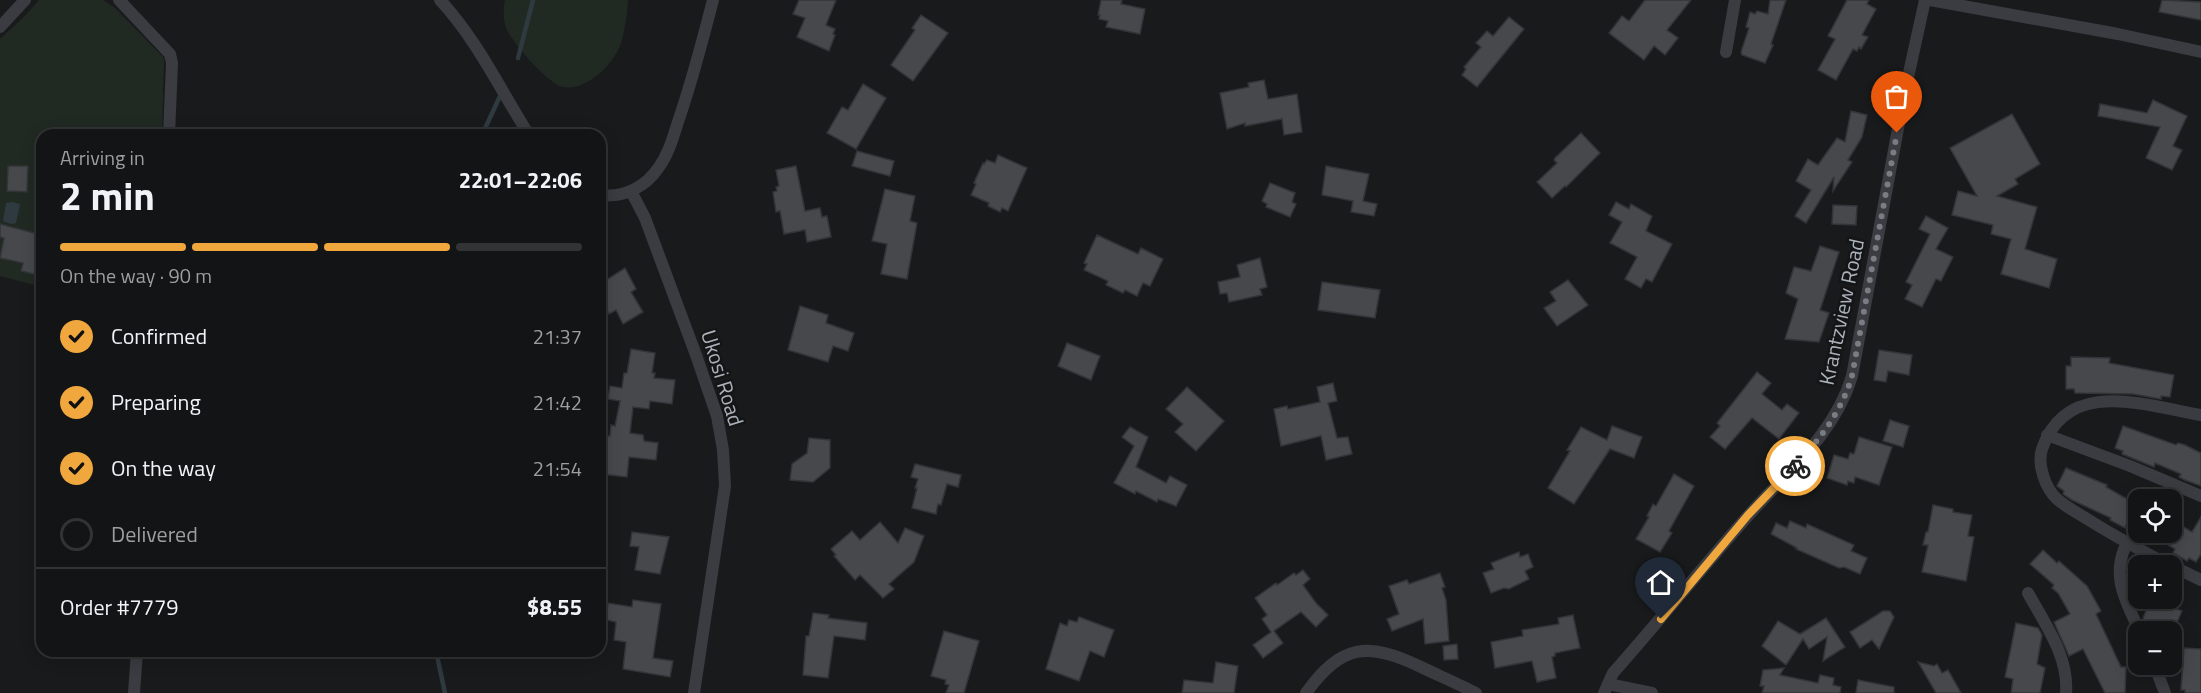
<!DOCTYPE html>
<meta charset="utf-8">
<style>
body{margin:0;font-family:"Titillium Web",sans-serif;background:#202122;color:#f1f3f6;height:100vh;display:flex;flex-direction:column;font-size:22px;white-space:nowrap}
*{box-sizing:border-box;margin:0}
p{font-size:20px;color:#9d9ea0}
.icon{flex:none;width:33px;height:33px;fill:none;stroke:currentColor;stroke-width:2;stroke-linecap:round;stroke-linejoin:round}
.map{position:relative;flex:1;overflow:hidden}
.panel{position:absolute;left:36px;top:129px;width:570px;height:528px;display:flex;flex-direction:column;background:#131415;border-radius:18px;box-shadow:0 3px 15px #0003,0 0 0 2px #323334}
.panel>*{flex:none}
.fabs{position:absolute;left:2128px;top:489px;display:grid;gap:12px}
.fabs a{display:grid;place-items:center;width:54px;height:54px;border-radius:12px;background:#131415;box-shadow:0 3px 15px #0003,0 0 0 2px #323334;font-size:30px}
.pin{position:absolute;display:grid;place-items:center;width:51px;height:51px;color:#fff;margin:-62px -26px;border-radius:50% 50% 50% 0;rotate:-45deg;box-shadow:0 0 6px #0007}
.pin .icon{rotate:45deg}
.courier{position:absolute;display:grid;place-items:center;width:60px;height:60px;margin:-30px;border:4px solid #efa73e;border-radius:50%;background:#fff;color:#222;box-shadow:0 2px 8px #0007}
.headline em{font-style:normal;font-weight:700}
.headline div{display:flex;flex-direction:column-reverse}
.headline{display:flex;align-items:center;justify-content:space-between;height:102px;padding:0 24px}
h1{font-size:39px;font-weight:700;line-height:45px}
.bar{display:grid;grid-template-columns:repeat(4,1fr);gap:9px 6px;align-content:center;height:72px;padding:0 24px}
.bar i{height:8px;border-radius:4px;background:#323334}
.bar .current{background:#efa73e}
.bar p{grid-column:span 4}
.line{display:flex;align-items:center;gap:15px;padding:0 24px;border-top:2px solid #323334}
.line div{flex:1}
ol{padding:0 24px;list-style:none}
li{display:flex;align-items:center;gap:18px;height:66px}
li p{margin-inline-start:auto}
li .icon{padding:6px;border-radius:50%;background:#efa73e;color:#111;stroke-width:4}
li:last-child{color:#9d9ea0}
li i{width:33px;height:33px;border:3px solid #323334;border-radius:50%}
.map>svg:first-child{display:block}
.green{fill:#212a22}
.water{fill:#2f3a40}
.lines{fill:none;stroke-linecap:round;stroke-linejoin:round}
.stream{stroke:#2f3a40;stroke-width:4.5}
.building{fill:#46484c;stroke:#333438;stroke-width:1.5}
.street{stroke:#3a3c41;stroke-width:12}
.done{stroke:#797d83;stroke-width:6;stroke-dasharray:0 10.8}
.route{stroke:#efa73e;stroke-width:8}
.labels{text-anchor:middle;stroke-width:5;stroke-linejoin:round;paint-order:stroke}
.street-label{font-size:21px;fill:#acb2bb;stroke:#141517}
</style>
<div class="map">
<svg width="2201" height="693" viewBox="0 0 2201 693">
<rect width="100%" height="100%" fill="#191a1c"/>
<g class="green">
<polygon points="39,0 103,0 115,8 164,58 162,135 42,135 42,287 0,276 0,39 25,16"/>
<path d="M505 0H628C627 15 625 32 620 46 612 66 586 91 563 87 548 84 516 46 508 32 503 24 503 8 505 0Z"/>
</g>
<polygon class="water" points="12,202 20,204 16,223 11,224 3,221 6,203"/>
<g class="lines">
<g class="stream">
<polyline points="518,58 533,0"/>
<polyline points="482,135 501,94"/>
<polyline points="436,651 445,693"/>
</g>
</g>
<g class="building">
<polygon points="799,0 836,0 826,25 835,29 833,34 835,35 829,51 797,37 805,18 793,14"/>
<polygon points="1101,0 1122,0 1121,4 1145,9 1140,34 1106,27 1108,21 1099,19 1100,15 1098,15"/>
<polygon points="1645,0 1691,0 1667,30 1678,38 1665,55 1654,46 1644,60 1609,33 1622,16 1629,21"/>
<polygon points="1770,0 1786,0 1771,44 1773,45 1765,63 1742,55 1741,52 1749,28 1746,27 1750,12 1755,14 1757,11 1768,14"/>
<polygon points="1847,0 1869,0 1867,4 1876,9 1862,35 1868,37 1861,49 1859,47 1857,51 1853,49 1836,80 1818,70 1835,39 1828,36"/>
<polygon points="2162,0 2201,2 2201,20 2159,12"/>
<polygon points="921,15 948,33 913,81 891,65 915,30 912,28"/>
<polygon points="1509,17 1524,29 1477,87 1462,75 1466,69 1464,67 1481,47 1476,43 1487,31 1493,36"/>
<polygon points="1264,80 1268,99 1297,94 1302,132 1284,135 1282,119 1245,126 1245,123 1227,129 1220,93 1249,87 1248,83"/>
<polygon points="863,84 886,98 856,149 827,133 842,107 848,110"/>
<polygon points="2153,100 2187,116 2173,146 2182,150 2172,170 2146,158 2160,127 2098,116 2100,104 2147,113"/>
<polygon points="1851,111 1867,115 1862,137 1848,160 1852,162 1833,191 1834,177 1806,223 1795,216 1811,190 1796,181 1808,159 1818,165 1837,138 1845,142"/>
<polygon points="2012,114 2040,164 2015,179 2018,184 1997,196 2037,207 2025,249 2057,259 2049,288 2001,274 2011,239 1991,234 1993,225 1952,215 1958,191 1977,196 1950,148"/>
<polygon points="1581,133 1600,153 1566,187 1565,186 1552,198 1537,182 1557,163 1554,160 1555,158"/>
<polygon points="857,151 894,161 890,176 852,166"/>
<polygon points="998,155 1027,168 1008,211 1002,208 1000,212 988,206 989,203 971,195 976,184 974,183 983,163 984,164 987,160 995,163"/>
<polygon points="8,166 28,166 27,192 7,191"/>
<polygon points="796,166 805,211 820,208 822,217 827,216 831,237 807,242 805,230 784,234 780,211 776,212 773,192 777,191 776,187 779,186 776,170"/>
<polygon points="1326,166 1369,174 1363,201 1377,204 1374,216 1351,212 1353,201 1322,195"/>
<polygon points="1270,183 1295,193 1292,202 1296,204 1290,217 1266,207 1267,204 1262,201"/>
<polygon points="885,189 915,196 910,221 917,223 907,279 881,274 887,244 872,241"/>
<polygon points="1616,202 1629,209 1631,204 1652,216 1646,231 1672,244 1652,282 1646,279 1641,288 1625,279 1637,257 1610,243 1622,222 1609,215"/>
<polygon points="1833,205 1857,206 1856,225 1832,224"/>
<polygon points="1926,216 1948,228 1936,249 1953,257 1941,281 1936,279 1922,307 1905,299 1912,285 1906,282 1930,234 1919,229"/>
<polygon points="0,224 42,235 42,276 21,271 23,263 0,258 4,238 0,237"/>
<polygon points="1097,235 1138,254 1141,248 1163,259 1150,286 1143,283 1137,296 1125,290 1123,293 1106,285 1108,281 1084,270 1087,264 1084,263"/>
<polygon points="1820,246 1839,252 1820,310 1829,313 1819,342 1785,339 1798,299 1786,293 1794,267 1811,271"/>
<polygon points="1260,258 1267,287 1260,289 1262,295 1229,302 1227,293 1220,294 1218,282 1240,277 1237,265"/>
<polygon points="625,268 636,289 631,292 643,312 623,324 616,310 609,314 604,304 600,306 600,284"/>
<polygon points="1568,280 1588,305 1557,326 1544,308 1556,301 1550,292"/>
<polygon points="1322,282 1380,290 1375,318 1318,310"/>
<polygon points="800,306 828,315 826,323 854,333 848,351 833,346 828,362 788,350"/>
<polygon points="1067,343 1100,356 1091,380 1058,366"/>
<polygon points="631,349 655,353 652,373 655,373 654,378 675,380 672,404 650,401 649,409 633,407 630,433 643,435 644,441 658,443 656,460 629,457 627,477 601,474 606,436 610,436 611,425 615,426 620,401 608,399 610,386 622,388 624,373 627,373"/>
<polygon points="1879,350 1912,355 1909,375 1888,371 1886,382 1874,380"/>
<polygon points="2071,357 2110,358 2109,363 2174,375 2170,397 2161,396 2161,399 2133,394 2075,393 2074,389 2066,389 2066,366 2071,366"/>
<polygon points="1757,372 1771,383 1762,394 1782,410 1787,404 1799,413 1779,439 1752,418 1725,449 1710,437 1720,426 1717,423"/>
<polygon points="1333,383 1337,401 1328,403 1337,438 1348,437 1352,454 1326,460 1321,436 1281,446 1274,409 1287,406 1288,409 1320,402 1317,387"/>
<polygon points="1187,387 1224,421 1196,451 1175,432 1183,424 1166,409"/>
<polygon points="1890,420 1909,426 1903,447 1883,441"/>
<polygon points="1612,426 1642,437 1634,458 1610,449 1574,504 1548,488 1570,451 1567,450 1581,427 1607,440"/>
<polygon points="2123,426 2176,445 2178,443 2185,445 2201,453 2201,486 2185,480 2179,477 2181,474 2155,463 2154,467 2122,454 2123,451 2115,448"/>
<polygon points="1130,427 1148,437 1136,467 1166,483 1170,476 1187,485 1176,506 1158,499 1157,502 1136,491 1135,494 1114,483 1134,446 1122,437"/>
<polygon points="1859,437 1892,447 1879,485 1855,477 1854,483 1848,481 1847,485 1827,478 1834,455 1848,459 1850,453 1854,454"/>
<polygon points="809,438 830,440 830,468 813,482 790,480 792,464 807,453"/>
<polygon points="915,464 961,475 958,487 947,484 941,505 938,504 936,514 912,508 917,488 915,488 918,479 911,477"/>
<polygon points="2066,468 2107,485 2106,487 2139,506 2139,531 2126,525 2125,528 2110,520 2111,518 2072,500 2063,494 2064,491 2057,486"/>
<polygon points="1674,474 1694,486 1669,531 1672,533 1660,552 1636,539 1649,517 1647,516 1653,504 1656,506"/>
<polygon points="1933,505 1953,509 1953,512 1972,515 1968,536 1974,537 1966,581 1922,572 1928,545 1923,545 1926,532 1928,532"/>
<polygon points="2201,517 2201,554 2196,562 2189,558 2187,561 2173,553 2175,549 2147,532 2172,532 2172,520 2192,532"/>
<polygon points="1790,521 1806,528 1807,524 1854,545 1851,551 1867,558 1860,574 1844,567 1839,568 1796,549 1797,548 1771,534 1776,523 1787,528"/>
<polygon points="880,522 898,543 905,528 924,536 914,562 889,584 894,589 883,598 860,575 855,580 834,556 836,555 831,549 852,531 860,540"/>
<polygon points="632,532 669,537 660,574 635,570 639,547 630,546"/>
<polygon points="2043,550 2057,563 2059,561 2087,586 2101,611 2096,614 2121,667 2126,667 2125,693 2105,693 2083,649 2069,656 2054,622 2070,614 2058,593 2052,588 2054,585 2030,564"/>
<polygon points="1519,552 1520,557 1528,554 1533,567 1525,571 1529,579 1509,589 1504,588 1491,593 1483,573 1494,569 1491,563"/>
<polygon points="1665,562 1674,571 1661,585 1651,576"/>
<polygon points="1303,570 1310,579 1303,585 1316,603 1328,615 1316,627 1301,612 1274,631 1283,643 1263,658 1253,645 1271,632 1262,619 1267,615 1255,598 1276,583 1277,585 1294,573 1296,575"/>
<polygon points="1440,573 1445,587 1442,588 1446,600 1449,641 1425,644 1423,619 1392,631 1387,619 1399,614 1389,586 1407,580 1409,584"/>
<polygon points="2151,599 2182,611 2172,634 2172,632 2160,632 2149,626 2150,623 2144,621 2143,618"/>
<polygon points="633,600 661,604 653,658 673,661 670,677 623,669 626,642 614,640 616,622 606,620 608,603 632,607"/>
<polygon points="1883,611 1890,611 1894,617 1879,649 1872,640 1860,648 1850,632"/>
<polygon points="813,613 829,615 828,618 867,623 865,640 834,636 828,678 803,675 806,636 809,636"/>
<polygon points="1573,615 1580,648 1555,653 1555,656 1552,657 1556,678 1537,682 1532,661 1495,668 1491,642 1523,636 1522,630 1559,624 1558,618"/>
<polygon points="1079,617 1114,630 1104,657 1090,651 1079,681 1046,669 1060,623 1067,626 1069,620 1077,622"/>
<polygon points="1826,618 1845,647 1823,661 1827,637 1809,649 1803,639 1786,665 1762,646 1778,621 1800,634"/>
<polygon points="2016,623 2038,628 2042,635 2037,664 2045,668 2040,693 2011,693 2013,679 2005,677"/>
<polygon points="944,631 979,641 964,693 946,693 949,685 945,684 946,680 931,676"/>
<polygon points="1457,644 1458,659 1444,660 1443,646"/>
<polygon points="2184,648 2201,649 2201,693 2185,693 2185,690 2181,690"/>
<polygon points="1216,662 1238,666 1234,693 1182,693 1184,680 1213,683"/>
<polygon points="1918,662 1934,666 1937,664 1942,673 1948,670 1961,693 1936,693"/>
<polygon points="1784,668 1780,675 1818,683 1820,675 1834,678 1833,685 1841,687 1840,693 1762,693 1764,686 1760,686 1763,670"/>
<polygon points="1858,680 1894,687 1894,693 1856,693"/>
</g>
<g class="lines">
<g class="street">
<polyline points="119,0 170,54 172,63 169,135"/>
<path d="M440 0C477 40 500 89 529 135"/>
<polyline points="1930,0 2118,34 2201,52"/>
<polyline points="0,27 25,0"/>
<polyline points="1726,52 1735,0"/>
<polyline points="631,191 645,218 696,355 717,416 723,450 725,486 694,693"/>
<path d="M600 195C624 198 646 187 659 167 670 152 674 133 680 116 693 77 703 39 713 0"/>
<polyline points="2047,435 2130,466 2201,496"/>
<path d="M2127 543C2110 576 2126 601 2140 632"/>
<path d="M2171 566C2144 552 2118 538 2092 522 2080 514 2067 508 2057 499 2045 488 2037 464 2042 449 2067 377 2144 405 2201 415"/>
<polyline points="2172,566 2201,580"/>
<path d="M2028 593C2045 624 2069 657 2066 693"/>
<polyline points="2154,664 2165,693"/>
<polyline points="1608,684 1652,693"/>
<polyline points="134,693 137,651"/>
<path d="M1306 693C1341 644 1368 641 1421 667 1440 676 1458 684 1476 693"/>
<path d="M1604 693 1613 673C1659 621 1702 568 1747 517 1786 473 1835 434 1852 376L1905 91 1925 0"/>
</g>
</g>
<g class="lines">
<path class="done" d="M1795 466C1820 439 1842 411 1852 376L1897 133"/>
<polyline class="route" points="1661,619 1748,515 1795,466"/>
</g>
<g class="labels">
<g class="street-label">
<text transform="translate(1842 312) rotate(-78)" y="7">Krantzview Road</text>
<text transform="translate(722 378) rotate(73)" y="7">Ukosi Road</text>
</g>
</g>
</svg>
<div class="fabs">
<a><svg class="icon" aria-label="locate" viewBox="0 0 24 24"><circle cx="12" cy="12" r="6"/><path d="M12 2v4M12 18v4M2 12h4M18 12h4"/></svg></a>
<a>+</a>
<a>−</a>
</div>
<div class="pin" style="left:1897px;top:133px;background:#ea580c"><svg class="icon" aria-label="bag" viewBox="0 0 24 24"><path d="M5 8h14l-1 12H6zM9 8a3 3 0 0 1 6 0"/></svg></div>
<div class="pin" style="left:1661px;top:619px;background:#1f2937"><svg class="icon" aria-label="home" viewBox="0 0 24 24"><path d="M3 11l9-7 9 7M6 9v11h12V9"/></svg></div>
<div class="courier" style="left:1795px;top:466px"><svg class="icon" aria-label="bike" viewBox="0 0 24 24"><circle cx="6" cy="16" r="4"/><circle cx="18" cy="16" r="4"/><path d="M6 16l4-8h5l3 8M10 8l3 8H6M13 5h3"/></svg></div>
<section class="panel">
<div class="headline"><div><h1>2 min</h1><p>Arriving in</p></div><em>22:01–22:06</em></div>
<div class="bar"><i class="current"></i><i class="current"></i><i class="current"></i><i></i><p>On the way · 90 m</p></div>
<ol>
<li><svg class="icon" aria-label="check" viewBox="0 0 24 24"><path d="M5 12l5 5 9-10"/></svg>Confirmed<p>21:37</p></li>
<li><svg class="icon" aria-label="check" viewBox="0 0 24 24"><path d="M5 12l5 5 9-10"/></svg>Preparing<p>21:42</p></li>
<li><svg class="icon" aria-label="check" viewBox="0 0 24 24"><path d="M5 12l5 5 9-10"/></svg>On the way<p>21:54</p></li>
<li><i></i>Delivered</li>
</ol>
<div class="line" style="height:78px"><div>Order #7779</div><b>$8.55</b></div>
</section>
</div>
